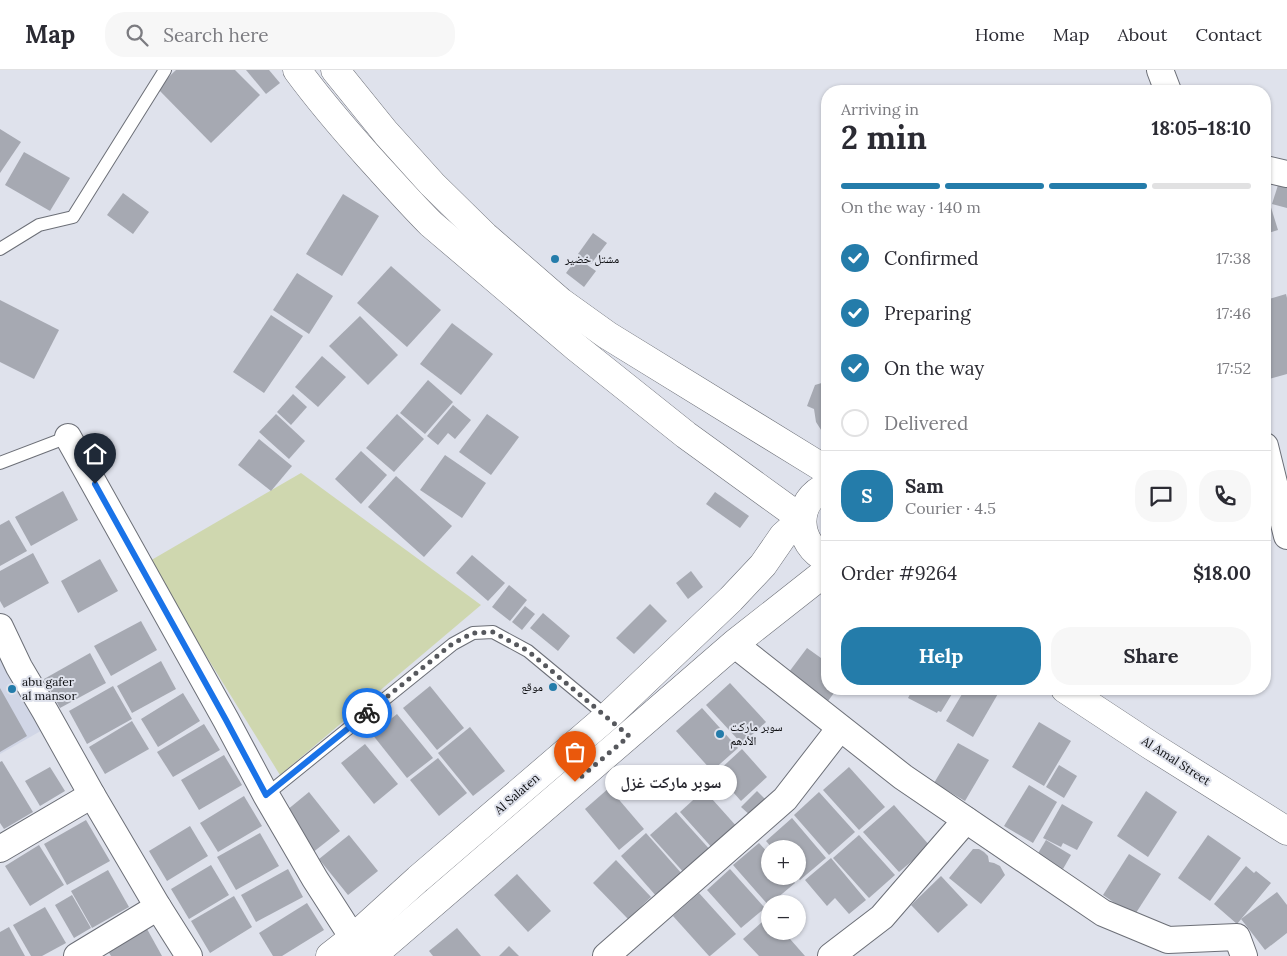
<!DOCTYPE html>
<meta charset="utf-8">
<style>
body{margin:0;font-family:Lora,"Noto Naskh Arabic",serif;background:#f7f7f7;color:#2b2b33;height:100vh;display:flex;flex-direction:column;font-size:19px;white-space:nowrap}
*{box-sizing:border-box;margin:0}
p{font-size:16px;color:#7c7c81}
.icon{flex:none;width:28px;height:28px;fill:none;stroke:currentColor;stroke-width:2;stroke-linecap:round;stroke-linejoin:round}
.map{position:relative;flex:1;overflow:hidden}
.details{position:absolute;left:821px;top:15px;width:450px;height:610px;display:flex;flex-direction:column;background:#fff;border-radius:20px;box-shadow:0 1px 4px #0004}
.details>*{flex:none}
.tools{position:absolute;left:761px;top:770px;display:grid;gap:10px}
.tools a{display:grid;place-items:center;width:45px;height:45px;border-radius:50%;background:#fff;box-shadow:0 1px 4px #0004;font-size:25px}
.pin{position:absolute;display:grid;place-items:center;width:42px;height:42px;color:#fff;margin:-51px -21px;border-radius:50% 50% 50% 0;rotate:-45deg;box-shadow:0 0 5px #0007}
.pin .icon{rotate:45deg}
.courier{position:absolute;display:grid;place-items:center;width:50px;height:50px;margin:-25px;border:4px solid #1a73e8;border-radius:50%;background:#fff;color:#222;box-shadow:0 1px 6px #0007}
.bubble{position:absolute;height:35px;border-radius:18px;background:#fff;box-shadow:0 1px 4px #0004;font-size:16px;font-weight:700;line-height:35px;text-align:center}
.summary em{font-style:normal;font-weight:700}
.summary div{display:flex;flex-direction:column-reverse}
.summary{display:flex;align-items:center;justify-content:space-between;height:85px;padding:0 20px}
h1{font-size:32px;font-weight:700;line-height:38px}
.bar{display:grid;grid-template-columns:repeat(4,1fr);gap:8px 5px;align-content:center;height:60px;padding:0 20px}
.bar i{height:6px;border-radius:4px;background:#e1e1e2}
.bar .on{background:#247caa}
.bar p{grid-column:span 4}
.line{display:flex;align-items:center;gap:12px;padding:0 20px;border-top:1px solid #e1e1e2}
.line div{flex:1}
.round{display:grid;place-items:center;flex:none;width:52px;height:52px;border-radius:20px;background:#f7f7f7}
ol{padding:0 20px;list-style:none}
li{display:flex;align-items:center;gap:15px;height:55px}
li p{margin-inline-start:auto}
li .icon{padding:5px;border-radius:50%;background:#247caa;color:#fff;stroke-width:4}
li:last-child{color:#7c7c81}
li i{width:28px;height:28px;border:2px solid #e1e1e2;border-radius:50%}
.cta{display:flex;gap:10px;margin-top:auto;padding:10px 20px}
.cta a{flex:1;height:58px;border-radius:20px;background:#247caa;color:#fff;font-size:20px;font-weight:700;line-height:58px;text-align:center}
.cta a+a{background:#f7f7f7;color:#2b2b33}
header{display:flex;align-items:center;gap:30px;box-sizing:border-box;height:70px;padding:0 25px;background:#fff;border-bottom:1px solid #e1e1e2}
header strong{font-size:24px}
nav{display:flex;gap:28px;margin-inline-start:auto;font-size:18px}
.search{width:350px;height:45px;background:#f7f7f7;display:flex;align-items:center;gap:12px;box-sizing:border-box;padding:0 18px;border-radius:20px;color:#7c7c81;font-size:19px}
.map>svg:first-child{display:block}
.built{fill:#d1d6e6}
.green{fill:#cfd7af}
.building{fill:#a6a9b2}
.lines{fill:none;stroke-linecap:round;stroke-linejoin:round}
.service-casing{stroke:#6c6f77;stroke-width:14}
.minor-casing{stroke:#6c6f77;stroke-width:28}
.secondary-casing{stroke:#6c6f77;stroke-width:29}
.service{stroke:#fff;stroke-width:12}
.minor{stroke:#fff;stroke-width:26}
.secondary{stroke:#fff;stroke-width:28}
.done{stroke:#56585d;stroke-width:5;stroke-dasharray:0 9}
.route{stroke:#1a73e8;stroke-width:6}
.poi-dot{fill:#247caa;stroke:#dfe2ec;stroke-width:2}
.labels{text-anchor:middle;stroke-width:4;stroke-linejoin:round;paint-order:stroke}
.poi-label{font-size:12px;fill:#0c0d10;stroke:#dfe2ec;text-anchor:start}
.street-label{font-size:12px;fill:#0c0d10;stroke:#dfe2ec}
</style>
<header>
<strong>Map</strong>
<div class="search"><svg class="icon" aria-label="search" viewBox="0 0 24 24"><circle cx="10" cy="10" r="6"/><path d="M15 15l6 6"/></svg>Search here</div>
<nav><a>Home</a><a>Map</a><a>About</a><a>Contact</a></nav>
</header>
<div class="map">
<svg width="1287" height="886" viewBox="0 0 1287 886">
<rect width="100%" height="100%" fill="#dfe2ec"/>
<polygon class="built" points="0,580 46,658 0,684"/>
<polygon class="green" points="301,403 481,535 280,705 148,492"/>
<g class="building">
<polygon points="176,0 235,0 260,25 211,73 157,18"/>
<polygon points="246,0 269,0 280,13 266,24"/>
<polygon points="0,59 21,72 0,103"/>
<polygon points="24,82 70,108 50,141 5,115"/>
<polygon points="1278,115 1287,118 1287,138 1272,134"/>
<polygon points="123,123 149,142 133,164 107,145"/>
<polygon points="343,124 379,146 342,206 306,184"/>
<polygon points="1269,131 1278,160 1265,164 1265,133"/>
<polygon points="593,163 607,173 591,194 578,184"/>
<polygon points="577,188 596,201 584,217 566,203"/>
<polygon points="391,196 441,240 407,277 357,233"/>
<polygon points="297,203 333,226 309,264 273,240"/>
<polygon points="1286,224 1287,228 1287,304 1266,310 1265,305 1265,233 1267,233 1266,230"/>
<polygon points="0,230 59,260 34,309 0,292"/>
<polygon points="271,245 303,266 264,323 233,302"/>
<polygon points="360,246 398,285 368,315 329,276"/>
<polygon points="452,253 493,284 461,325 420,294"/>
<polygon points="322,286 346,307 318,337 295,317"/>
<polygon points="428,310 453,332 425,364 400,343"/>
<polygon points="828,311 828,365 823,363 816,352 814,339 807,336 815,315"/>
<polygon points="293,324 307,337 291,355 277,342"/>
<polygon points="453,335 471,350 455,369 448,363 438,375 427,366"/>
<polygon points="276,344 305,371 289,389 259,362"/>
<polygon points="397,344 424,369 394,402 366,378"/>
<polygon points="487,344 519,367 491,405 459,382"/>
<polygon points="259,369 292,396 271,421 238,395"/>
<polygon points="361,381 387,405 361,434 335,409"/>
<polygon points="445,385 486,413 462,448 420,420"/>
<polygon points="396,406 452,456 424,487 368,437"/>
<polygon points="63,421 78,450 31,476 15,447"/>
<polygon points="715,422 749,446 740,458 706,434"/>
<polygon points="9,450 27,481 0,496 0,455"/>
<polygon points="33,483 49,513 4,538 0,531 0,501"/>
<polygon points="472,485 505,513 488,531 456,503"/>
<polygon points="100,489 118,521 78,543 61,511"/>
<polygon points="691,501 703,517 688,529 676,513"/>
<polygon points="509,515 527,530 510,551 492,537"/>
<polygon points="650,534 667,551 634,584 616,568"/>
<polygon points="525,536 535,544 522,560 512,552"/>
<polygon points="543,543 570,566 558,581 530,558"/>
<polygon points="828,545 828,565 826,565 824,546"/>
<polygon points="141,551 157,580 111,606 94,576"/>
<polygon points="807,578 828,593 828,619 837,619 822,639 783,610"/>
<polygon points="90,583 106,613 60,638 44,609"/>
<polygon points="161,591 176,619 132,643 117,616"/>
<polygon points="730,613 766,652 742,674 706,635"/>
<polygon points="113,616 132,649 87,674 69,641"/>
<polygon points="430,616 464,658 437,680 403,638"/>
<polygon points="0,618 27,666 0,682"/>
<polygon points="893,619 907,619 903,625"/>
<polygon points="913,619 955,619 941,642 938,641 937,643 908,628"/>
<polygon points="965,619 994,619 999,622 973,667 946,651"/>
<polygon points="183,623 200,651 158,677 141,649"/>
<polygon points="702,638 738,678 712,701 676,661"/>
<polygon points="397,644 433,688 407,708 372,664"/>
<polygon points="132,651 149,679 105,704 89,677"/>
<polygon points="1039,652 1071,671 1044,716 1012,697"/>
<polygon points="204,654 220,680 173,707 157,682"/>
<polygon points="470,657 505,701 473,726 438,683"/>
<polygon points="958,673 989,690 965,731 934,713"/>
<polygon points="365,674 398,714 374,734 341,693"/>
<polygon points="742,679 767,707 741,731 716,703"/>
<polygon points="224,685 242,715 199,740 181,710"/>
<polygon points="438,688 467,723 439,746 410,710"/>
<polygon points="2,691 33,742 4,759 0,753 0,692"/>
<polygon points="1059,695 1077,706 1064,728 1046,717"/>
<polygon points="50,697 65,721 40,736 25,711"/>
<polygon points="849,697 885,737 859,760 823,720"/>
<polygon points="1029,715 1057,732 1033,773 1004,756"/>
<polygon points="609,718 644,759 619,780 585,739"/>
<polygon points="704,720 738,758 714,780 680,742"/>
<polygon points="757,721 767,731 751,746 741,737"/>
<polygon points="1146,721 1177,742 1148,787 1117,766"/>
<polygon points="309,722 340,761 312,783 281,745"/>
<polygon points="819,722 855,762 829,785 794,745"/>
<polygon points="244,726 262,756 218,782 200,753"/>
<polygon points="1062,734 1093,752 1077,780 1063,773 1061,777 1043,768"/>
<polygon points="894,735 930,776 899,802 863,762"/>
<polygon points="676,742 712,782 686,805 650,765"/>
<polygon points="792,748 826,788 800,810 796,806 798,806 798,779 773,779 766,771"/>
<polygon points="86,750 110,791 67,815 44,774"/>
<polygon points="190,756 208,786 167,811 149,781"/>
<polygon points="260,763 279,796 236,820 217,787"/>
<polygon points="646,763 682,804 657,827 621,786"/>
<polygon points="349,765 378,801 348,825 319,789"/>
<polygon points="859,765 895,805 869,828 833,788"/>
<polygon points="1208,765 1241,788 1210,831 1178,808"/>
<polygon points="1046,770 1071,785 1063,799 1037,785"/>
<polygon points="759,773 770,785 770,806 789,806 795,813 770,834 770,837 733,795"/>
<polygon points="39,775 64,815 30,836 5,796"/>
<polygon points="973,779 979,779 984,782 988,786 989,792 994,793 1000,796 1005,805 981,834 949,808"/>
<polygon points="1129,784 1161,804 1134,846 1103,825"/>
<polygon points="831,788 866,830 849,844 835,828 827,836 805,810"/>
<polygon points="616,790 651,827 628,849 593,813"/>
<polygon points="211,795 229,825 189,849 171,819"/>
<polygon points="1246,796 1254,803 1256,801 1271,813 1237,854 1214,834"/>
<polygon points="288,799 303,827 256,852 241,825"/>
<polygon points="730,799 765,838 741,858 707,820"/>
<polygon points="108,800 129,837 92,858 71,821"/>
<polygon points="517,804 551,841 528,862 494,825"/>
<polygon points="941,806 968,835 938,863 911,835"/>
<polygon points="1277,822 1287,835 1287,863 1265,880 1241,849"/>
<polygon points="699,823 736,864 710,886 709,886 673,846"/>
<polygon points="72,825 91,858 74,868 55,835"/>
<polygon points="234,826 252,857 210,883 191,851"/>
<polygon points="307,833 324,860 282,886 273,886 259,863"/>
<polygon points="45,837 66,873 42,886 31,886 13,855"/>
<polygon points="770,845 770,861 783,861 805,886 759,886 743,869"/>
<polygon points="9,857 25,886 0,886 0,862"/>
<polygon points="457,858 481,886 433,886 429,881"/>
<polygon points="147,859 162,886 111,886 108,881"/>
<polygon points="509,876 519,886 499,886"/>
</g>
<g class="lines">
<g class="service-casing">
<g id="service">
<polyline points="0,179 39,155 73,147 165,0"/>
<polyline points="0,393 68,367"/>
<polyline points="266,725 453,574 473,563 493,562 528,581 610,649"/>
</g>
</g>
<g class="minor-casing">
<g id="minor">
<polyline points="1160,0 1168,21"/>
<polyline points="1265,99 1287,104"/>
<polyline points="68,367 226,650 266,725 315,809 353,868 362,886"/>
<polyline points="1265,376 1287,466"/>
<polyline points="0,557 19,597 45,641 92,725 158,837 189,886"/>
<polyline points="734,574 903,707 1103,843 1168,870 1237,867 1244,886"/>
<polyline points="0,779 92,725"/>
<polyline points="77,886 158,837"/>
<polyline points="606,886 785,729 840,658"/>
<polyline points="831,886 882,847 966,750"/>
</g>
</g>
<g class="secondary-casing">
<g id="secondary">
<path d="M297 0C319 30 343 58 368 86 389 109 409 132 431 154L577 278 686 365 802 449 783 466 763 495 731 529 608 646 418 809 353 868 330 886"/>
<polyline points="335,0 386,63 432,114 485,166 561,232 607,265 828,401"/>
<path d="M828 416C793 430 795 474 828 490"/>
<polyline points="1065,619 1150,675 1287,761"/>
<polyline points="372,886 629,665 734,574 828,500"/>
</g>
</g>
<use href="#service" class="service"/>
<use href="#minor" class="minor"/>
<use href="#secondary" class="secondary"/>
</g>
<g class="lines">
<polyline class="done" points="367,643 452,574 473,563 493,562 528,581 629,666 575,712"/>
<polyline class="route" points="95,414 226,650 266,725 367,643"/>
</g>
<g class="poi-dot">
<circle cx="555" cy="189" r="5"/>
<circle cx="553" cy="617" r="5"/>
<circle cx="12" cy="619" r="5"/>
<circle cx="720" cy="664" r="5"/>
</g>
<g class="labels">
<g class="poi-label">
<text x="565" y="193">مشتل خضير</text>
<text x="22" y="616">abu gafer<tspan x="22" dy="14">al mansor</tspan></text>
<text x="543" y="621" text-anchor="end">موقع</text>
<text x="730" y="661">سوبر ماركت<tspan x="730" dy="14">الأدهم</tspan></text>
</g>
<g class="street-label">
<text transform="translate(1176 691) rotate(33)" y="4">Al Amal Street</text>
<text transform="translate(517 724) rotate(-41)" y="4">Al Salaten</text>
</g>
</g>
</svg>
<div class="tools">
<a>+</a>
<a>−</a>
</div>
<div class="pin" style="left:575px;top:712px;background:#ea580c"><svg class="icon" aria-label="bag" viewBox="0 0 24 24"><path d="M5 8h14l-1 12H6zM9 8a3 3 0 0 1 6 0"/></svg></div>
<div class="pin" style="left:95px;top:414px;background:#1f2937"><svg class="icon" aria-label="home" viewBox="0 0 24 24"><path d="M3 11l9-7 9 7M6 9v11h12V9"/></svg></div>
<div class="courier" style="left:367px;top:643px"><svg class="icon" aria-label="bike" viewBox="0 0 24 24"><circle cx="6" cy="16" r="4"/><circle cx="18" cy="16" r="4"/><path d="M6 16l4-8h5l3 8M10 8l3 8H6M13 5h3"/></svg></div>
<div class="bubble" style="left:605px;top:695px;width:132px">سوبر ماركت غزل</div>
<section class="details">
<div class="summary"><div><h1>2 min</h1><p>Arriving in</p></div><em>18:05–18:10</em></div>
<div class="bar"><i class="on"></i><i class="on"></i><i class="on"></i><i></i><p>On the way · 140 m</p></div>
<ol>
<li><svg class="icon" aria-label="check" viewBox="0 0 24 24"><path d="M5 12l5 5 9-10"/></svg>Confirmed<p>17:38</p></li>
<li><svg class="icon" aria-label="check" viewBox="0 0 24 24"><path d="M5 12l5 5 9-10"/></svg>Preparing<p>17:46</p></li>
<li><svg class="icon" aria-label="check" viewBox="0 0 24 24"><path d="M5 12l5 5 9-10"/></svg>On the way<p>17:52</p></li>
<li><i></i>Delivered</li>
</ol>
<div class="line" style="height:90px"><b class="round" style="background:#247caa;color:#fff">S</b><div><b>Sam</b><p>Courier · 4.5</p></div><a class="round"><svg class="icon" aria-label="chat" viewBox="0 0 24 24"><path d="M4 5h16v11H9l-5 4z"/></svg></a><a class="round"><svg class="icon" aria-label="phone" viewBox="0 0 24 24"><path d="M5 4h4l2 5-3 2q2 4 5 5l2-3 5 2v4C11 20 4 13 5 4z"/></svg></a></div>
<div class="line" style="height:65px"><div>Order #9264</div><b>$18.00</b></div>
<div class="cta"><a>Help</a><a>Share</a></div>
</section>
</div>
